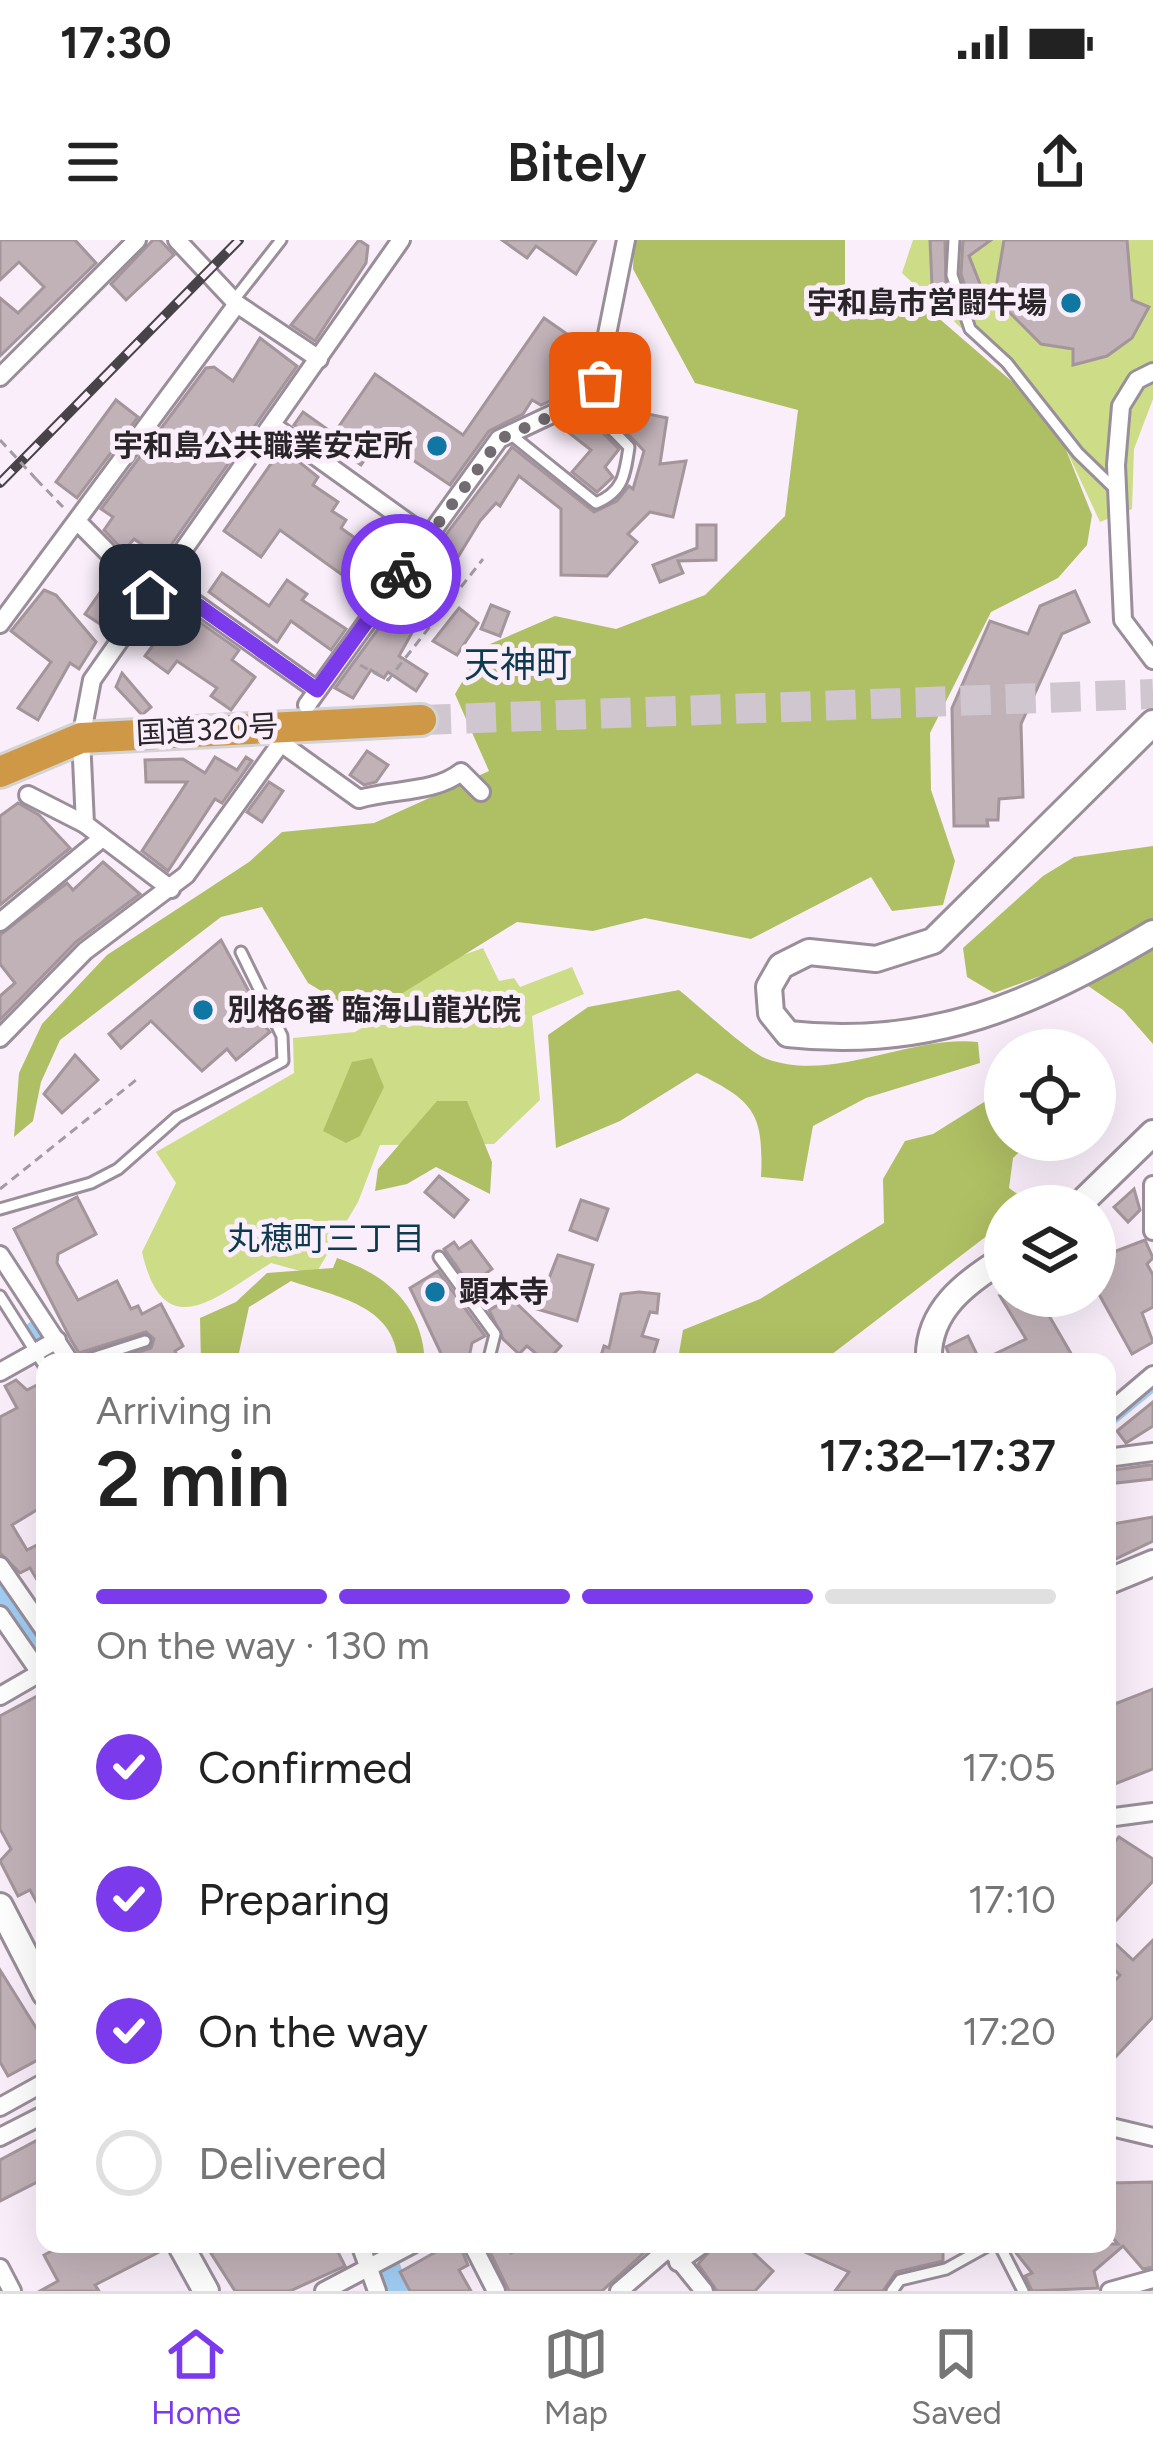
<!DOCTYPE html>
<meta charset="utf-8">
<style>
body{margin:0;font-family:Figtree,"Noto Sans JP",sans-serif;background:#f2f2f2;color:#222;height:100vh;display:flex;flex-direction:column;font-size:45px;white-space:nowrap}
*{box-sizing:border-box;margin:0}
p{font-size:39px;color:#767676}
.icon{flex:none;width:66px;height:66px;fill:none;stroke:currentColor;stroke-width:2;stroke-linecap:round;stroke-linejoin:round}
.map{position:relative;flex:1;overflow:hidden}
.details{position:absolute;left:36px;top:1113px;width:1080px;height:900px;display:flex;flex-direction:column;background:#fff;border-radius:24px;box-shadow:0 12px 48px #0002}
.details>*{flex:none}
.tools{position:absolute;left:984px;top:789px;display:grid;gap:24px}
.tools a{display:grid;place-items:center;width:132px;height:132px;border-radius:50%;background:#fff;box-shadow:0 12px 48px #0002;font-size:60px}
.pin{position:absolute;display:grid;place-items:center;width:102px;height:102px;color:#fff;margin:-51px;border-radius:24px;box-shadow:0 6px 18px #0006}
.courier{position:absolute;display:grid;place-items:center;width:120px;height:120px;margin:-60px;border:9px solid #7c3aed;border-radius:50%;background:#fff;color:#222;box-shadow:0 3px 15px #0007}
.summary em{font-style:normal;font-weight:600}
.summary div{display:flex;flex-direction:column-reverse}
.summary{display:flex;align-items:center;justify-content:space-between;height:204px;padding:0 60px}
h1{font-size:78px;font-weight:600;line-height:90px}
.bar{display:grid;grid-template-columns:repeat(4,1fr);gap:18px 12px;align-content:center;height:144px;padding:0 60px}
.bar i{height:15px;border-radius:9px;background:#e0e0e0}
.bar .on{background:#7c3aed}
.bar p{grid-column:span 4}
ol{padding:0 60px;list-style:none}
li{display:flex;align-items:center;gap:36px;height:132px}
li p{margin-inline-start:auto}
li .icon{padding:12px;border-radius:50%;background:#7c3aed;color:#fff;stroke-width:4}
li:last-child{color:#767676}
li i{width:66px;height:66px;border:6px solid #e0e0e0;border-radius:50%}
.status{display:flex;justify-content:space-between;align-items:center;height:84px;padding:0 60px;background:#fff;direction:ltr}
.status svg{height:33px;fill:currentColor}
header{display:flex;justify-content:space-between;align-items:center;height:156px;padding:0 60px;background:#fff;font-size:54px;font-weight:600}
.tab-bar{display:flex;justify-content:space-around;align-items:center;height:168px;border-top:3px solid #e0e0e0;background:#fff;font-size:33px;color:#767676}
.tab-bar a{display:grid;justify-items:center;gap:6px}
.tab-bar .on{color:#7c3aed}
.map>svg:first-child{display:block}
.green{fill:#ccdc87}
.forest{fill:#afbf63}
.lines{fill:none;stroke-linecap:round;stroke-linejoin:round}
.stream{stroke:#a0cdf3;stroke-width:6}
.river{stroke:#a0cdf3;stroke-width:33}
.building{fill:#c1b2b8;stroke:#a4959b;stroke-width:3}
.highway-tunnel{stroke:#cfc6d0;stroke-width:30;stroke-dasharray:30 15;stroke-linecap:butt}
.lane-casing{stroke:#998e99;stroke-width:15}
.street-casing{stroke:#998e99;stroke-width:22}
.secondary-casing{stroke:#998e99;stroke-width:30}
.highway-casing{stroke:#d4d3d4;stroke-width:36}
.path{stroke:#a39ba3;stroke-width:3;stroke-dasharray:9 6;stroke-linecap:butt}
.lane{stroke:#fff;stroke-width:9}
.street{stroke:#fff;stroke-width:16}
.secondary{stroke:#fff;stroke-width:24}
.highway{stroke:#cf9846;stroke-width:30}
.rail-casing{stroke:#484348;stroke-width:10}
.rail{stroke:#f9eefa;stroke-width:6;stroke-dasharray:18;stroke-linecap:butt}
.path-bridge{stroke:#a39ba3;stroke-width:3;stroke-dasharray:9 6;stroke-linecap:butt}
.done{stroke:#726b72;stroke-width:12;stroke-dasharray:0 21.6}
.route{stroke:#7c3aed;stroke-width:15}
.poi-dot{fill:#1076a2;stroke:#f9eefa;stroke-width:4.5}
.labels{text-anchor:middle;stroke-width:10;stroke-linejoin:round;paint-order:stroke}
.poi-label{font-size:30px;font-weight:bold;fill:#292529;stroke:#f9eefa;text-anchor:end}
.street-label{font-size:30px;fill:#292529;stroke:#f9eefa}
.neighbourhood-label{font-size:33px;fill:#0e3a4f;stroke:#f9eefa}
.quarter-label{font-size:36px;fill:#0e3a4f;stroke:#f9eefa}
</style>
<div class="status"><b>17:30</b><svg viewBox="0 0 49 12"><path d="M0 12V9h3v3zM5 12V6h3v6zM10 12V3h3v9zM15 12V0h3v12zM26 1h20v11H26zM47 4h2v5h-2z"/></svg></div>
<header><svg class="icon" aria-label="menu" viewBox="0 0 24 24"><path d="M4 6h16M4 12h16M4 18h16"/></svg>Bitely<svg class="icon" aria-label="share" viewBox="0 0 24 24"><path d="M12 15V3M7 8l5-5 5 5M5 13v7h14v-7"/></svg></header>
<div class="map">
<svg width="1153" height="2051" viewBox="0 0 1153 2051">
<rect width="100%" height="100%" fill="#f9eefa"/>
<g class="green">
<polygon points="913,0 1153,0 1153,159 1134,209 1132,269 1100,282 1065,207 1019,142 902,33"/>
<path d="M483 708 499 741 514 738 520 747 572 727 584 754 532 776 540 860 494 904 380 905 358 962 315 1035 271 1023C217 1056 164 1108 142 1012L176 943 156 912 294 833 293 798 355 792 401 764 398 738Z"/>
</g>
<g class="forest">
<polygon points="634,0 845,0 845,57 935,75 1053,177 1092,275 1087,305 1058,338 991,372 930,493 931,550 955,621 943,665 892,671 871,637 751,699 645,678 593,691 517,682 364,777 308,743 262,667 221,677 60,800 41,842 33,881 14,897 19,833 42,784 107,715 249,622 282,592 374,583 489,531 455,454 483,407 555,376 616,389 705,355 785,276 798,170 695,143 633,29"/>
<polygon points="1153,606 1153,804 1123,770 1062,728 994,753 967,737 963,708 1043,636 1074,617"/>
<path d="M679 750C698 765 748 812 767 819 834 843 909 795 978 802L980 823 866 858 813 886 803 941 761 937C764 873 754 861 697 833L620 881 556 908 548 795 588 767Z"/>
<polygon points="372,818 384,847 360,896 346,903 323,891 352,822"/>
<polygon points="1000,852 1005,852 1005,900 1031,900 1013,918 1009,948 1030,963 1005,966 1005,982 823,1121 678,1119 683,1090 760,1059 884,983 883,939 905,901 933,894"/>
<polygon points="437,861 467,861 492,922 490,954 436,927 407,944 375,951 378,929"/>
<path d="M337 1018C387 1035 422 1065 425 1122H398C395 1065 337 1057 291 1041L249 1067 237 1122H201L200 1078 236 1062 267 1033 333 1028Z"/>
</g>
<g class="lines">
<polyline class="stream" points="1107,1187 1153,1149"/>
<g class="river">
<polyline points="39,1096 51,1114"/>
<polyline points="0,1350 45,1417"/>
<polyline points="374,2004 393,2051"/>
</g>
</g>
<g class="building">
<polygon points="0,0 75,0 96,23 0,116 0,58 18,73 44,47 19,22 0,40"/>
<polygon points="153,0 160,0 174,15 126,60 111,44"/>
<polygon points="359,0 368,6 366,23 315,101 291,85"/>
<polygon points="502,0 596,0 576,34 536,6 527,18"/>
<polygon points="930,0 945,0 946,46 932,46"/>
<polygon points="963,0 991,0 969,16 984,54 969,59 961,34"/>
<polygon points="1004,0 1127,0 1132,60 1149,67 1132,98 1107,116 1073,125 1073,109 1041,104 1003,66 997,42"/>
<polygon points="544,78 574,99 565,113 584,125 565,154 541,165 532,160 523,174 489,191 450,245 380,198 361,225 328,202 375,134 463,195"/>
<polygon points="260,98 297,126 162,318 134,299 124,311 104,290 113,277 101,269 206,128 214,127 233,141"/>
<polygon points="620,150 638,172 667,178 660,224 686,221 673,277 650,272 628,294 637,302 607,336 561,335 561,269 519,236 500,266 496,263 480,281 455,322 435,309 512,207 594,272 617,261 629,246 633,249 644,211 601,165"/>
<polygon points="116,160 138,177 77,258 56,242"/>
<polygon points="303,172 330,191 321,204 294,185"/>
<polygon points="587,177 619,209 605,227 613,237 597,252 572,232 591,210 568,192"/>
<polygon points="282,208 318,237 313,245 338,262 332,271 346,280 341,288 379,315 397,292 410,301 370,355 280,290 261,317 224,291"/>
<polygon points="697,285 716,285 716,320 678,321 683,333 660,342 653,325 697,308"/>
<polygon points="222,333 269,366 287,340 307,354 302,360 346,389 331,410 291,381 277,402 209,352"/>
<polygon points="112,335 130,353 106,388 85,374"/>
<polygon points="44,350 56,355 96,402 79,429 70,423 38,480 18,468 51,422 11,391"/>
<polygon points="1075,351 1089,382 1062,394 1021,484 1023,557 999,559 998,580 987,580 988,586 954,586 952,468 990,381 1028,394 1040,366"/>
<polygon points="167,359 239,410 232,420 255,437 231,470 211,456 217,448 177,421 168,433 145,416 167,386 154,378"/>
<polygon points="491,365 509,372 500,396 481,389"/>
<polygon points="394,367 418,382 399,416 427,434 416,451 388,432 384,438 371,430 353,458 335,448"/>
<polygon points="459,368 478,383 457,415 433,401"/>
<polygon points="122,433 151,467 142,475 116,447"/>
<polygon points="367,511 388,525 376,542 364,545 350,535"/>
<polygon points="215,517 237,530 246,517 252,521 222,563 215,559 168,631 142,611 187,542 146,542 145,520 183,519 205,533"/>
<polygon points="269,542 283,551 262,582 247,572"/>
<polygon points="18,563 39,575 70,608 0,665 0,576"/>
<polygon points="103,622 140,654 76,702 0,780 0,756 15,743 0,724 0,695 67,643 73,650"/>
<polygon points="221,700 258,768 253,773 270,792 236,820 227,809 202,831 151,781 121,808 109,794"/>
<polygon points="75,815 98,840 62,873 44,854"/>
<polygon points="439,936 468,960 454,977 425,952"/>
<polygon points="1134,949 1140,970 1128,982 1114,967"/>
<polygon points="77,957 96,994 58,1014 57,1023 78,1060 117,1041 131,1069 138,1066 142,1074 161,1064 183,1106 175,1111 180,1122 109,1122 151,1108 154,1099 146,1092 79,1113 71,1100 14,989"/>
<polygon points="581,960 608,969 597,1000 570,990"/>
<polygon points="1145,1000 1153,1018 1147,1024 1153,1035 1153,1067 1142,1073 1153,1102 1132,1114 1095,1047 1095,1019"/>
<polygon points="471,1001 492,1029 470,1045 444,1009 454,1002 459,1009"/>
<polygon points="558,1015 593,1025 577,1081 537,1069"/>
<polygon points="438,1031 485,1096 472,1103 468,1122 445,1122 410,1048"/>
<polygon points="639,1052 659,1054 657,1073 650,1072 642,1096 658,1100 651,1122 599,1122 604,1106 609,1108 621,1054"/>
<polygon points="1000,1056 1081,1056 1048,1074 1076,1122 966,1122 963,1117 952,1122 946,1107 968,1096 980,1121 1026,1099"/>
<polygon points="511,1058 561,1106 546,1122 527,1106 519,1114 503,1099 489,1070"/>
<polygon points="16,1140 27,1150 45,1141 45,1265 12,1285 27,1310 45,1301 45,1353 30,1328 20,1333 0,1313 0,1177 17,1168 5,1146"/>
<polygon points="1153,1162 1153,1186 1126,1203 1117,1191"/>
<polygon points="1149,1225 1153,1225 1153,1239 1107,1244 1107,1231"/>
<polygon points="1153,1277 1153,1301 1107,1323 1107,1285"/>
<polygon points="1153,1449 1153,1529 1112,1545 1107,1467"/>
<polygon points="39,1455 45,1466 45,1677 30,1650 18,1656 0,1621 11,1609 0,1589 0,1476"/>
<polygon points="1119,1597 1153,1619 1153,1641 1107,1690 1107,1610"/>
<polygon points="1107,1696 1133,1720 1153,1700 1153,1777 1107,1826 1107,1749 1120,1735 1107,1723"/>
<polygon points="0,1730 45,1802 45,1816 8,1836 0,1822"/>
<polygon points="45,1896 45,1938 0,1961 0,1920"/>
<polygon points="1153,1942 1153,2027 1143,2029 1123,2006 1094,2031 1098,2048 1032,2051 1025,2036 1032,2033 1009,2004 1118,2004 1107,1991 1112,1943"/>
<polygon points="65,2004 164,2004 165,2009 95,2045 99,2051 40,2051 58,2041 44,2015"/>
<polygon points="205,2004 334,2004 345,2026 290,2051 235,2051"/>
<polygon points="450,2004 459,2004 468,2025 459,2030 471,2051 410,2051 400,2032"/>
<polygon points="486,2004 506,2004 511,2013 530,2004 643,2004 647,2010 602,2051 509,2051"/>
<polygon points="716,2004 744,2004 773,2031 755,2051 717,2051 698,2024"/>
<polygon points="787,2004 943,2004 943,2021 896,2032 883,2051 835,2051 849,2032"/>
</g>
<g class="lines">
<polyline class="highway-tunnel" points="421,480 1153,454"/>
<g class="lane-casing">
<g id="lane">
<polyline points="954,0 952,35 970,89 1007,123 1078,213 1113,247"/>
<polyline points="234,60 281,0"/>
<path d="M509 193 596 263C623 252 625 235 629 207L584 161"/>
<polyline points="0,969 91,943 118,929 177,877 283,821 282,796 241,712"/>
<polyline points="439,1017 495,1094 488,1122"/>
<polyline points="0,1056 45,1127"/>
<polyline points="80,1122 145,1101"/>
<polyline points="999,2004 1023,2051"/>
<polyline points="892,2051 900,2040 946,2029 991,2004"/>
</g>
</g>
<g class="street-casing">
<g id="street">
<polyline points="177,0 237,64 319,119"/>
<polyline points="1153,132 1137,140 1121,166 1116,225 1123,380 1153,420"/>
<polyline points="0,137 137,0"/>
<polyline points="272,185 428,297"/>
<polyline points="77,281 150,355"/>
<polyline points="161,339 317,450"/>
<polyline points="0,384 237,64"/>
<polyline points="307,465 499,199 595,154 626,0"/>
<polyline points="28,555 85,584"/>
<polyline points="171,649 85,584 81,498 92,440 401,0"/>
<polyline points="0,682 101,599"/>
<path d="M0 798 85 711 186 635 281 503 359 559C392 549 435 553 461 532L481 552"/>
<polyline points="1153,945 1153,991"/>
<polyline points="0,1015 70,1122"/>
<polyline points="0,1132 57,1100"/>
<polyline points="1107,1174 1153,1135"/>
<polyline points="1107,1218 1153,1212"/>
<polyline points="0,1326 45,1391"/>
<polyline points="0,1375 45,1440"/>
<polyline points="0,1456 45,1430"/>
<polyline points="1107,1578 1153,1572"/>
<polyline points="0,1867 45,1842"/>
<polyline points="1107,1886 1153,1897"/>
<polyline points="0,1897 45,1874"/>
<polyline points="360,2004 377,2051"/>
<polyline points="472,2004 496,2051"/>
<polyline points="666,2004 704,2051"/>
<polyline points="678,2022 703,2004"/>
<polyline points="0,2028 12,2051"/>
<polyline points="324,2051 413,2004"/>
<polyline points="619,2051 669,2008"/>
<polyline points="1110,2051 1153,2039"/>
</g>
</g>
<g class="secondary-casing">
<g id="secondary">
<path d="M1153 483 933 701 876 719 809 712 781 726 769 747 771 773 788 794C931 810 1033 764 1153 693"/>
<polyline points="1078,966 1153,893"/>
<path d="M929 1122C926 1071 966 1042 1005 1018"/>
<polyline points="1107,1342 1153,1323"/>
<polyline points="0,1666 45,1753"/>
<polyline points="180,2004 206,2051"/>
</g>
</g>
<g class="highway-casing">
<polyline id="highway" points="0,532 81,498 421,480"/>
</g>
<g class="path">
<polyline points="36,239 63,267"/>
<polyline points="360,425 388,440 483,319"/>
<polyline points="0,949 136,840"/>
</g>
<use href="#lane" class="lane"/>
<use href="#street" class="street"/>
<use href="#secondary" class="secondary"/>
<use href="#highway" class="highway"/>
<g class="rail-casing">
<polyline id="rail" points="0,243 239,0"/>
</g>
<use href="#rail" class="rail"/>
<polyline class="path-bridge" points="0,200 36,239"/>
</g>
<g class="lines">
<polyline class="done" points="401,334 500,199 584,161 600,143"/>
<polyline class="route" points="150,355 161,339 317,450 401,334"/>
</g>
<g class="poi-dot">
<circle cx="1071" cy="63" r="12"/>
<circle cx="437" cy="206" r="12"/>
<circle cx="203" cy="770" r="12"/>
<circle cx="435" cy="1052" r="12"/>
</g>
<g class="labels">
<g class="poi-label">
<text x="1047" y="73">宇和島市営闘牛場</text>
<text x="413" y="216">宇和島公共職業安定所</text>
<text x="227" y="780" text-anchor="start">別格6番 臨海山龍光院</text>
<text x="459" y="1062" text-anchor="start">顕本寺</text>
</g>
<g class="street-label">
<text transform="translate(207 490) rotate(-3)" y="10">国道320号</text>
</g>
<g class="neighbourhood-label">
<text x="326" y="1010">丸穂町三丁目</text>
</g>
<g class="quarter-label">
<text x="518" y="437">天神町</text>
</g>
</g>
</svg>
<div class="tools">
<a><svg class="icon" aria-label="locate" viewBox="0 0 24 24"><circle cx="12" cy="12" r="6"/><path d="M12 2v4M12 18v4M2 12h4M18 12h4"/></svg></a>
<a><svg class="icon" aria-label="layers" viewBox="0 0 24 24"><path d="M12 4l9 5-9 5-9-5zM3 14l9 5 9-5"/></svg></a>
</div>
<div class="pin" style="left:600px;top:143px;background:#ea580c"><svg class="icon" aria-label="bag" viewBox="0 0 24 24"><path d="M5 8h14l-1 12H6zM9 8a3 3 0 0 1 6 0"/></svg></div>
<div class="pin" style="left:150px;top:355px;background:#1f2937"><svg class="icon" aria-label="home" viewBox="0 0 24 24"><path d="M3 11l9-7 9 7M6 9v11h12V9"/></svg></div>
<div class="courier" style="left:401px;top:334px"><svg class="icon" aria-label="bike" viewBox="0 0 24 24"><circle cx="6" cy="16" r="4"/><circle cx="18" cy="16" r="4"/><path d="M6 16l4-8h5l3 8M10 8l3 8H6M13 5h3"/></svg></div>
<section class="details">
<div class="summary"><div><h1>2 min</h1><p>Arriving in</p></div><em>17:32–17:37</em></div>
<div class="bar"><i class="on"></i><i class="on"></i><i class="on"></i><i></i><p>On the way · 130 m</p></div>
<ol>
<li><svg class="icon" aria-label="check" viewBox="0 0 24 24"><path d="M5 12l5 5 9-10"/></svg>Confirmed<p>17:05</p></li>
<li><svg class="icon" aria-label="check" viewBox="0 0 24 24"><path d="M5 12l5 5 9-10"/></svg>Preparing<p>17:10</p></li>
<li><svg class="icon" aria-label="check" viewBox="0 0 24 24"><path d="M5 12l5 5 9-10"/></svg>On the way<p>17:20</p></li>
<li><i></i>Delivered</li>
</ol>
</section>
</div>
<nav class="tab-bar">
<a class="on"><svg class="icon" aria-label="home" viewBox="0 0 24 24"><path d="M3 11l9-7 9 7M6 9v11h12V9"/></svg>Home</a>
<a><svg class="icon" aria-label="map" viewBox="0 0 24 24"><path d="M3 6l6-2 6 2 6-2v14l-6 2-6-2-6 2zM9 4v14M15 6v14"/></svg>Map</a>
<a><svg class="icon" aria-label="saved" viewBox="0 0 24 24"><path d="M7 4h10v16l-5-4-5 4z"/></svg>Saved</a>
</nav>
